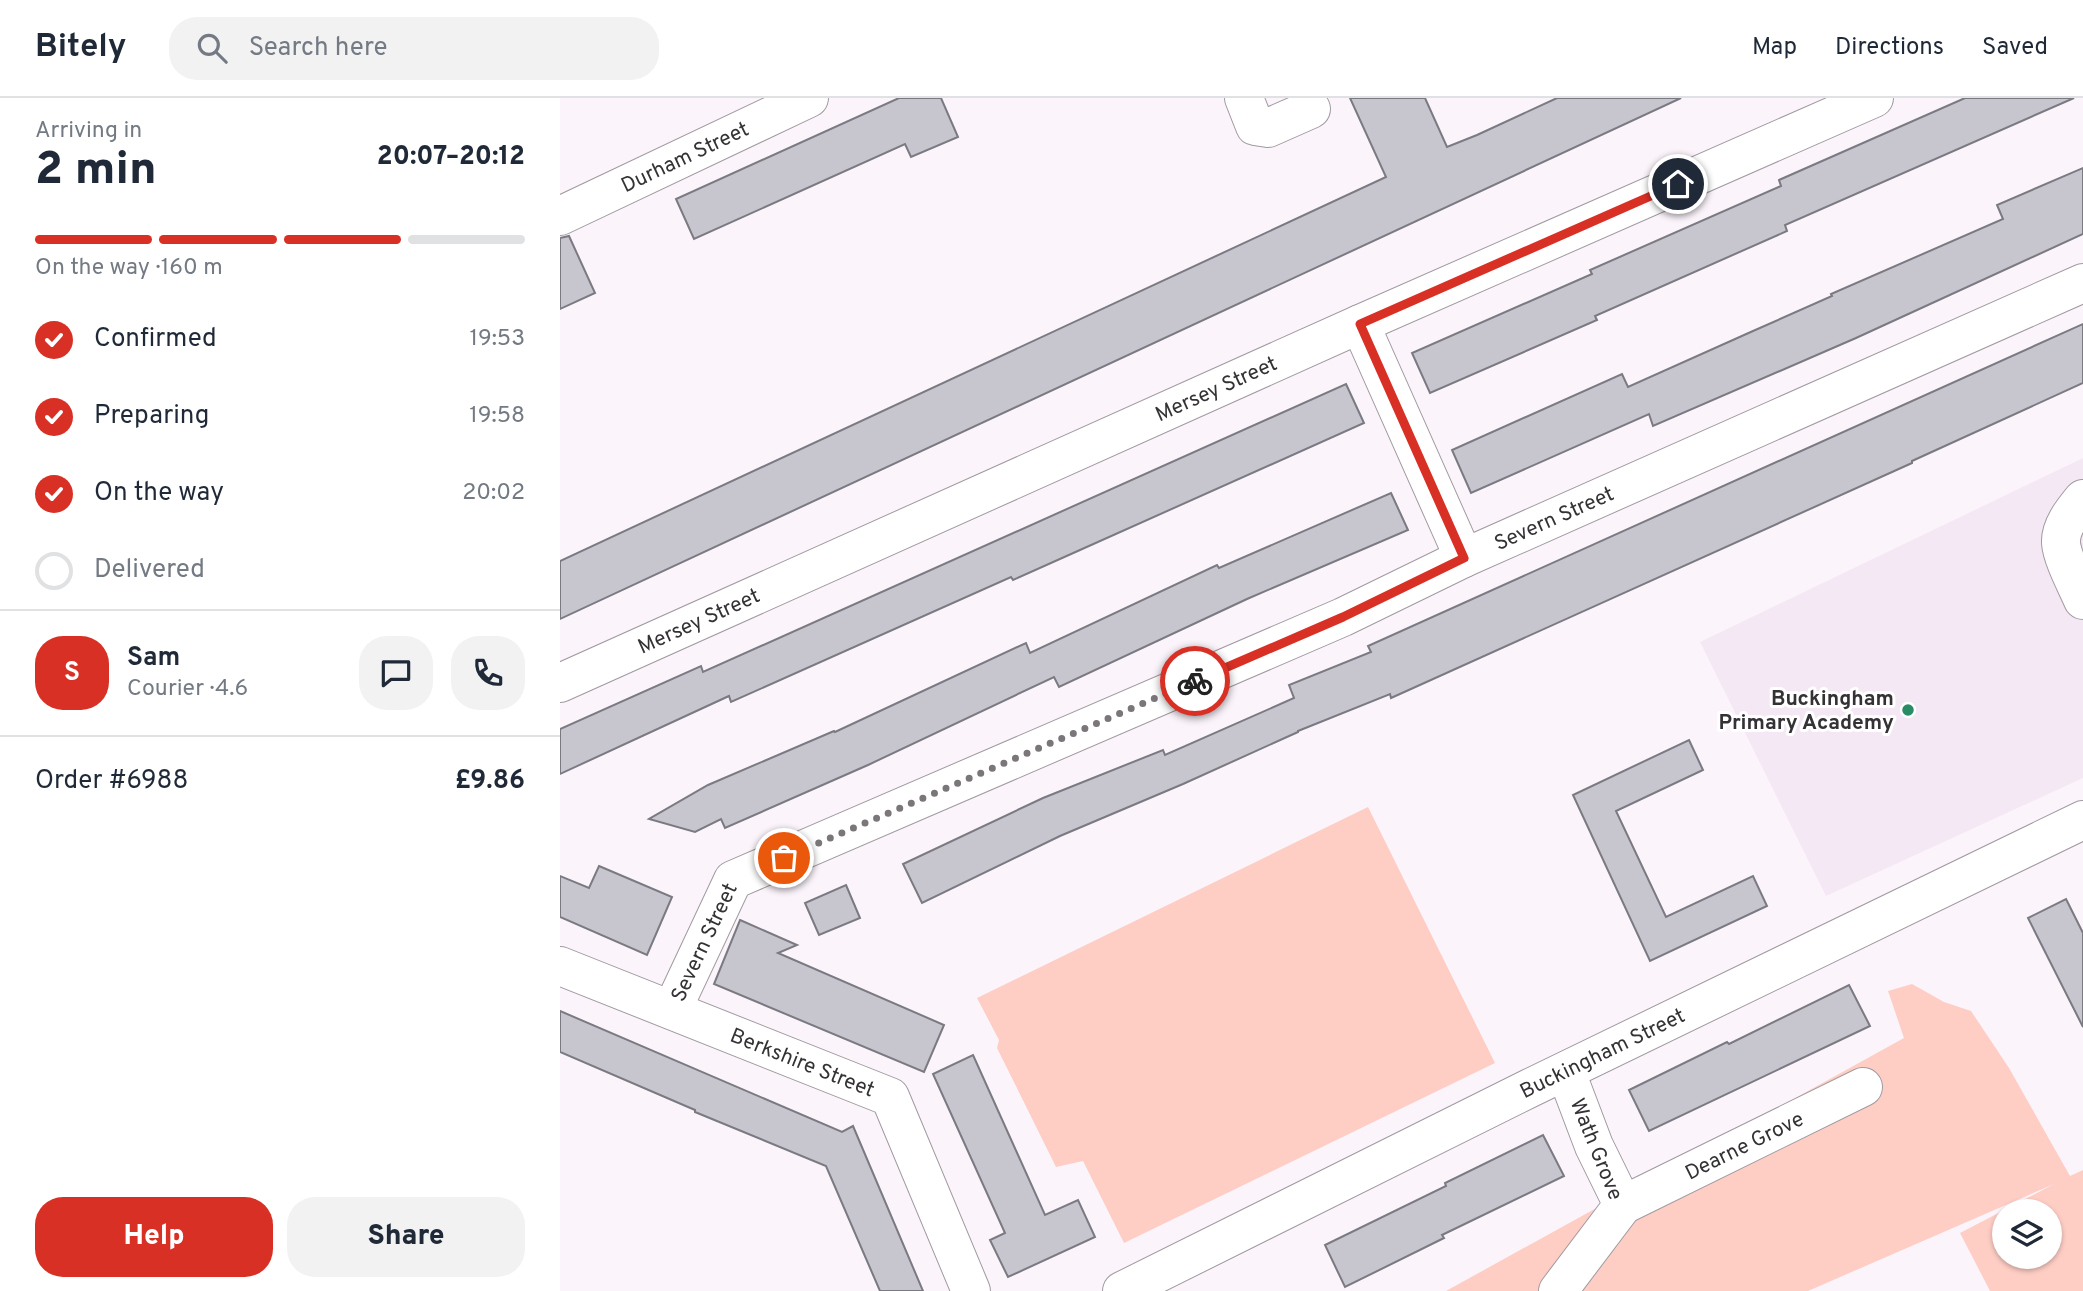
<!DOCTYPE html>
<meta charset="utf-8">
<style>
body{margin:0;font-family:Overpass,sans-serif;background:#f2f2f3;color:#1f2937;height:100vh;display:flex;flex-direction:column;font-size:26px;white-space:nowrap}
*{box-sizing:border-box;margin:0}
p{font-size:23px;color:#747a83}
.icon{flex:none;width:38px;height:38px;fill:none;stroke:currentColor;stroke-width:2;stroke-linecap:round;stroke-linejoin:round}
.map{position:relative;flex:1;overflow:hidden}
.side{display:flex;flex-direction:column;background:#fff;width:560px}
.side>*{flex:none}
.fabs{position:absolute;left:1432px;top:1101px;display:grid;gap:14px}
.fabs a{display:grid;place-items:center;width:70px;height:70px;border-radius:50%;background:#fff;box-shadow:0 2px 5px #0004;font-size:35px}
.pin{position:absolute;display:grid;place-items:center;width:60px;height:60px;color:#fff;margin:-30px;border:4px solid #fff;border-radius:50%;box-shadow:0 2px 7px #0007}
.courier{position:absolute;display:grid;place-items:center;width:70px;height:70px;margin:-35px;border:5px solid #d93025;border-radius:50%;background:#fff;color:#222;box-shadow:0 2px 9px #0007}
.overview em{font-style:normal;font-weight:800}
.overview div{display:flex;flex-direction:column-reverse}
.overview{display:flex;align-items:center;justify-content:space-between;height:119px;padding:0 35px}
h1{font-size:46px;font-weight:800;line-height:52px}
.bar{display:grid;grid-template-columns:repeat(4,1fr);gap:10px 7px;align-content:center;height:84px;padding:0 35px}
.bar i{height:9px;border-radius:5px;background:#e0e1e3}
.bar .active{background:#d93025}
.bar p{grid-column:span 4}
.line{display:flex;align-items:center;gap:18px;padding:0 35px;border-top:2px solid #e0e1e3}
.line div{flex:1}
.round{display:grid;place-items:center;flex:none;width:74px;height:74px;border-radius:28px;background:#f2f2f3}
ol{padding:0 35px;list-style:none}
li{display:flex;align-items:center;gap:21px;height:77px}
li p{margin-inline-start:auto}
li .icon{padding:7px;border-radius:50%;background:#d93025;color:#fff;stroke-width:4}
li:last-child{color:#747a83}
li i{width:38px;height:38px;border:4px solid #e0e1e3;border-radius:50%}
.action{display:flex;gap:14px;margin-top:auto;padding:14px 35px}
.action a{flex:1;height:80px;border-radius:28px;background:#d93025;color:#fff;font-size:28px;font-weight:800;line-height:80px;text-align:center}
.action a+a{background:#f2f2f3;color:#1f2937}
header{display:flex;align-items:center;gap:42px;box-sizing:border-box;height:98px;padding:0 35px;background:#fff;border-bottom:2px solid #e0e1e3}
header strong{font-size:33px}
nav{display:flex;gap:38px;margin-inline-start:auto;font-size:24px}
.search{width:490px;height:63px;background:#f2f2f3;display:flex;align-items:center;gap:18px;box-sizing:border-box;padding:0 24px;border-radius:28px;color:#747a83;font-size:26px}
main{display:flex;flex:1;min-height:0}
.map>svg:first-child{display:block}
.built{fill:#f5e8f5}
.green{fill:#fecec5;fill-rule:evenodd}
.building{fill:#c7c5ce;stroke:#7b7a82;stroke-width:2}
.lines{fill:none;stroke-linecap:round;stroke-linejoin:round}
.minor-casing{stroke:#a19aa0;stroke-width:40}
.minor{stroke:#fff;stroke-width:38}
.done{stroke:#7a767a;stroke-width:7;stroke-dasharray:0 12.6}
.route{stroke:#d93025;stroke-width:9}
.poi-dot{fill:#298c66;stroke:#fff;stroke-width:2.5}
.labels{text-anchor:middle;stroke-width:6;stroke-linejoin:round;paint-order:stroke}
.street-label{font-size:21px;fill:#353235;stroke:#fff}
.poi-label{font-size:21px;font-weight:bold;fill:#353235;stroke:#fff;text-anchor:end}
</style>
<header>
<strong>Bitely</strong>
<div class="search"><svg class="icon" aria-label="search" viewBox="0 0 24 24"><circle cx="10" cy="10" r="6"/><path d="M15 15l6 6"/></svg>Search here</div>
<nav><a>Map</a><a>Directions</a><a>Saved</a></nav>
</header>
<main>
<section class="side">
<div class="overview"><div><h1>2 min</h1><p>Arriving in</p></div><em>20:07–20:12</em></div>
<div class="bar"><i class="active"></i><i class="active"></i><i class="active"></i><i></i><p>On the way · 160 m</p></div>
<ol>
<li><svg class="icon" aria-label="check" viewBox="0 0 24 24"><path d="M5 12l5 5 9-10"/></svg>Confirmed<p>19:53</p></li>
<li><svg class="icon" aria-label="check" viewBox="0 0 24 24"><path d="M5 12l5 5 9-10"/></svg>Preparing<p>19:58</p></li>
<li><svg class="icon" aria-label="check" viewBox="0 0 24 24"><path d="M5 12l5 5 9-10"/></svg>On the way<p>20:02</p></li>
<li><i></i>Delivered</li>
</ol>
<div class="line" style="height:126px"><b class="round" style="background:#d93025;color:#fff">S</b><div><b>Sam</b><p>Courier · 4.6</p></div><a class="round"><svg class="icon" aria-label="chat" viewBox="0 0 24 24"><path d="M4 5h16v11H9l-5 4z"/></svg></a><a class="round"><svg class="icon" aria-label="phone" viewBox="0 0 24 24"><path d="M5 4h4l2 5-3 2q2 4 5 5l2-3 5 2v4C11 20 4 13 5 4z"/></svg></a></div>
<div class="line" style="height:91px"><div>Order #6988</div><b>£9.86</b></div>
<div class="action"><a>Help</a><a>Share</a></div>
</section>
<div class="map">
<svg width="1523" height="1193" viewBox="0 0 1523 1193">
<rect width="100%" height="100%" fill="#fbf4fb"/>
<polygon class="built" points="1523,360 1523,680 1266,798 1140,544"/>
<g class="green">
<polygon points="808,709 935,965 564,1145 523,1063 496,1069 437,950 439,942 417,900"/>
<path d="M1352 886 1384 904 1411 913 1449 970 1510 1078 1523 1072V1193H1430L1400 1135 1494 1086 1248 1193H886L1344 940 1328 893ZM1444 1113H1489V1158H1444Z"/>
</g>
<g class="building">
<polygon points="339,0 381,0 398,39 351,59 345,46 134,141 116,101"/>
<polygon points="790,0 865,0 887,49 917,37 997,0 1121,0 0,521 0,463 826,79"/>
<polygon points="1405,0 1514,0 1225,127 1227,133 1035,218 1037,222 870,295 852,255 1032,176 1030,172 1221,88 1219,82"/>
<polygon points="1523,70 1523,136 1296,240 1093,328 1089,316 911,395 892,352 1062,276 1068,289 1193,233 1272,198 1271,196 1443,121 1437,107"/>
<polygon points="9,138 35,195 0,211 0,140"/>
<polygon points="1523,226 1523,285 1352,363 1352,365 831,600 830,596 738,633 738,634 623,686 500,738 362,805 343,766 483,700 603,652 605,657 734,600 729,587 811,554 808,548"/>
<polygon points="786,286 804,325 520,452 453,482 451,479 171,604 169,598 0,676 0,631 141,568 143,574"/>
<polygon points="831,395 848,432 687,501 499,589 494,579 308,667 165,730 161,721 135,734 89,721 148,687 274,633 275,634 466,545 470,555 657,467 659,470"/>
<polygon points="1129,642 1143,672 1056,713 1106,819 1193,778 1207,808 1090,863 1013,697"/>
<polygon points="39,768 112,799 87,857 0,819 0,778 29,790"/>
<polygon points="286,787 300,820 259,837 245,805"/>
<polygon points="1506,801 1523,835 1523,929 1468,820"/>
<polygon points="180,822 237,847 218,855 384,927 364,974 154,886"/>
<polygon points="1289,887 1310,928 1089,1033 1069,992 1167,944 1169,946"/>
<polygon points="0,913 282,1034 293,1028 363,1193 320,1193 266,1068 135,1014 135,1012 0,954"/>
<polygon points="413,957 485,1117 518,1102 535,1139 448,1179 430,1142 445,1135 373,976"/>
<polygon points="983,1037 1004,1078 882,1137 884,1140 785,1189 765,1147 886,1088 885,1085"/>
</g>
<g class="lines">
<g class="minor-casing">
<g id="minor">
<polyline points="684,0 695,28 708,30 751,11"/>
<path id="s1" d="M0 118 249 0"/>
<polyline points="800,226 904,460"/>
<path d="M1523 401C1513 413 1500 429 1501 445 1502 460 1517 488 1523 502"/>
<path id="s2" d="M0 585 800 226 1314 0"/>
<path id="s3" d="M0 868 330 999 411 1193"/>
<path id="s4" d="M112 912 173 782 783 519 904 460 1523 185"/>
<path id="s5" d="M1063 1107 1303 989"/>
<path id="s6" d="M562 1193 970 990 1523 722"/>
<polyline points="998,1193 1063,1107 1034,1048 1006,974"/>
</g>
</g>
<use href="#minor" class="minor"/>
</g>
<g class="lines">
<polyline class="done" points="224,760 635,583"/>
<polyline class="route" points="635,583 783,519 904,460 800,226 1118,86"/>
</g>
<circle class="poi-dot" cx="1348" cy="612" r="7"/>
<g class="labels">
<g class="street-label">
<text dy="7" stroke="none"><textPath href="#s1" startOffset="138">Durham Street</textPath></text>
<text dy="7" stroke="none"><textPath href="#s2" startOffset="719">Mersey Street</textPath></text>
<text dy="7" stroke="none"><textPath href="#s4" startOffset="1041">Severn Street</textPath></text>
<text dy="7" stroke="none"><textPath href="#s2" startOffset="152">Mersey Street</textPath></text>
<text dy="7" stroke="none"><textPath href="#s4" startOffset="75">Severn Street</textPath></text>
<text dy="7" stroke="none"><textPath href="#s6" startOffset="536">Buckingham Street</textPath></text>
<text dy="7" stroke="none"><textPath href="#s3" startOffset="261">Berkshire Street</textPath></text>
<text dy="7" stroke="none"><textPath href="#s5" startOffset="135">Dearne Grove</textPath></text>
<text transform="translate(1037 1051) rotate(68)" y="7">Wath Grove</text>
</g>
<g class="poi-label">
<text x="1334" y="607">Buckingham<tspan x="1334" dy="24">Primary Academy</tspan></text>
</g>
</g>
</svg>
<div class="fabs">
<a><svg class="icon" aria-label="layers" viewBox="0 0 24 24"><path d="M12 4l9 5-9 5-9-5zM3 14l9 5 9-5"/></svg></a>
</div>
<div class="pin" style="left:224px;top:760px;background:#ea580c"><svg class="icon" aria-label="bag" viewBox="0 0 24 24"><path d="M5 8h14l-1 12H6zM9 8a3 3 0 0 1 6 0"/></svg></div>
<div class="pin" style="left:1118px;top:86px;background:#1f2937"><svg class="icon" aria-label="home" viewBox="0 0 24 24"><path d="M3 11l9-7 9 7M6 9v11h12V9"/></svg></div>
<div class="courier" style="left:635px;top:583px"><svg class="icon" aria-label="bike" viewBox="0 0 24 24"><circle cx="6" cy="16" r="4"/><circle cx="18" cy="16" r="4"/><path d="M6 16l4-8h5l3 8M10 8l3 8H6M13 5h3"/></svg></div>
</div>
</main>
